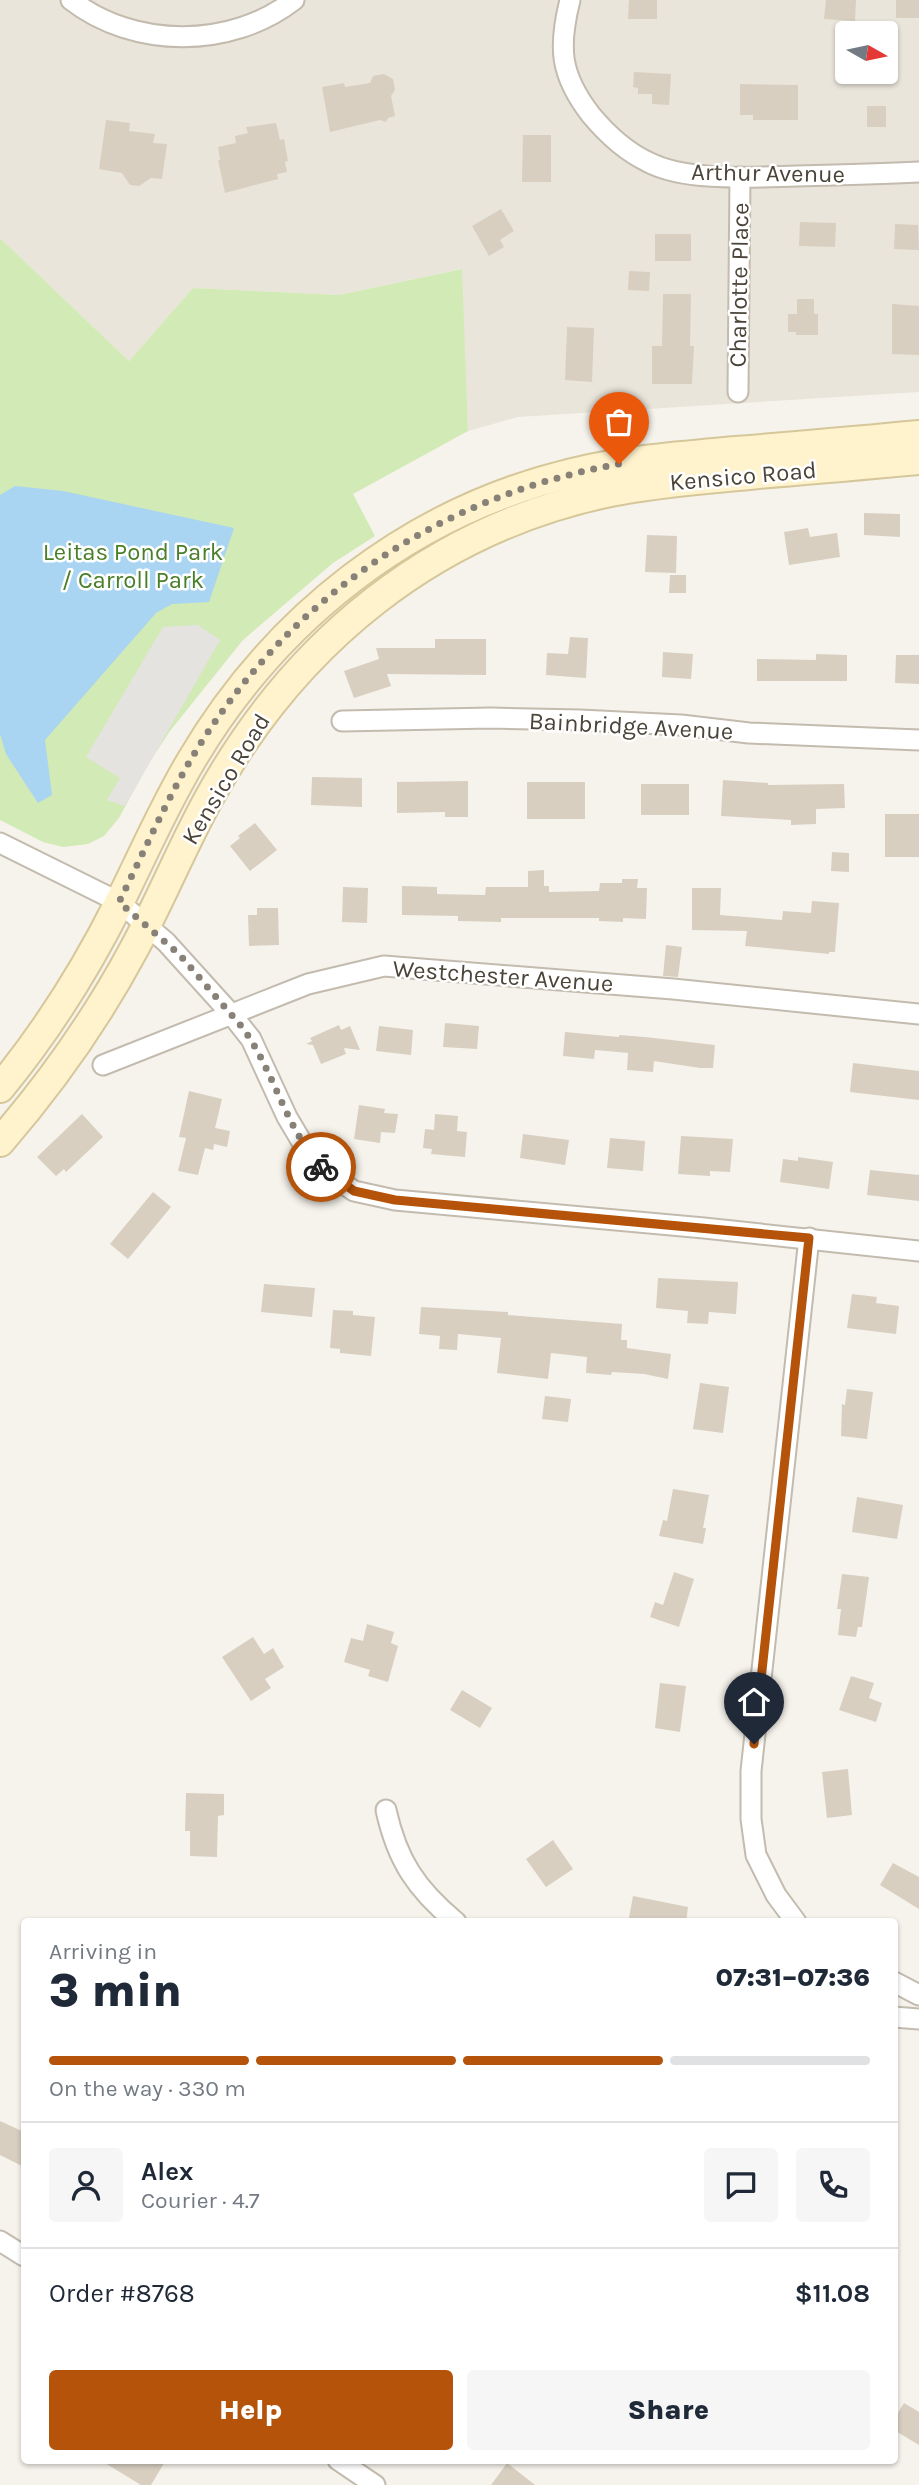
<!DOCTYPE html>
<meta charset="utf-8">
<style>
body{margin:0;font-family:Karla,sans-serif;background:#f6f6f7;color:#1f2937;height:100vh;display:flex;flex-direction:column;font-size:26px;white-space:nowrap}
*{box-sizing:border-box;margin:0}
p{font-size:23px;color:#747a83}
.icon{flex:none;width:38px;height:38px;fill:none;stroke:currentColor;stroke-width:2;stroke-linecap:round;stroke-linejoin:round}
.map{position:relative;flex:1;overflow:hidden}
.details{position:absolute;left:21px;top:1918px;width:877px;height:546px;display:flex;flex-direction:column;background:#fff;border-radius:7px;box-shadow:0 2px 5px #0004}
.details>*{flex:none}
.needle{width:46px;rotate:99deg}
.controls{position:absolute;left:835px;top:21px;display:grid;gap:14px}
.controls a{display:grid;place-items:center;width:63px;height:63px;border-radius:7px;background:#fff;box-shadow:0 2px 5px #0004;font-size:35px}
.pin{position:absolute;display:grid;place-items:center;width:60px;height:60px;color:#fff;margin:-72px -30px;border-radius:50% 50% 50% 0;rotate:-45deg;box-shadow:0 0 7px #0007}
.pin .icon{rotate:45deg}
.courier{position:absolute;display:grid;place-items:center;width:70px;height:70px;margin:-35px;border:5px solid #b45309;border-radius:50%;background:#fff;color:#222;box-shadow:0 2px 9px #0007}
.headline em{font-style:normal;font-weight:800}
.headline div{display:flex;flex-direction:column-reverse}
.headline{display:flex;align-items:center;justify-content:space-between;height:119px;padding:0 28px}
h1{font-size:46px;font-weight:800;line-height:52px}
.bar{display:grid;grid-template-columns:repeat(4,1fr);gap:10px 7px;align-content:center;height:84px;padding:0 28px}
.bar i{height:9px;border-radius:5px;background:#e0e1e3}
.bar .on{background:#b45309}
.bar p{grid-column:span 4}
.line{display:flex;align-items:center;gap:18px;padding:0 28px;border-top:2px solid #e0e1e3}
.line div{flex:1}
.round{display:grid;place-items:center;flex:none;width:74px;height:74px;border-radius:7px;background:#f6f6f7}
.action{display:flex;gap:14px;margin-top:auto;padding:14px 28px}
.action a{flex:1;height:80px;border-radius:7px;background:#b45309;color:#fff;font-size:28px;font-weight:800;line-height:80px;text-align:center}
.action a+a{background:#f6f6f7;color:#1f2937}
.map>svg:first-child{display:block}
.residential{fill:#eae5da;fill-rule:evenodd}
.green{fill:#d2eab5}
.parking{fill:#e5e3e0}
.water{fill:#a9d4f2}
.building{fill:#d8cfc1}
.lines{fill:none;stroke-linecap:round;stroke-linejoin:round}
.street-casing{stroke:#c2bbae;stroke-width:23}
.secondary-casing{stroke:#d6c79b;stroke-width:32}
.street{stroke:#fff;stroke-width:19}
.secondary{stroke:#fff3cd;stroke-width:28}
.done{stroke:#878178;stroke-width:7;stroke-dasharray:0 12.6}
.route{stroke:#b45309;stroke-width:9}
.labels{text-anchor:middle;stroke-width:5;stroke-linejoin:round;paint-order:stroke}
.street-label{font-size:24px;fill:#4b4439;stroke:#fff}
.park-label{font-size:24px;fill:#4a7f2a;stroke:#fff}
</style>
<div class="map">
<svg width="919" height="2485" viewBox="0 0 919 2485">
<rect width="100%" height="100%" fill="#f6f3ec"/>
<path class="residential" d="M0 0H919V392L518 417 468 431 461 269 339 295 193 288 129 361 0 238ZM847 33H886V72H847Z"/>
<polygon class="green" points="0,238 129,361 193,288 339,295 462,269 468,431 353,494 375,536 333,563 243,640 170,731 147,766 119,818 104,836 88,844 63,847 43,842 0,820"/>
<polygon class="parking" points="198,625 220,640 125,806 107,800 120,778 86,757 163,627"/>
<polygon class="water" points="15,486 63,491 234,528 209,602 172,604 156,613 45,740 52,795 38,803 6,754 0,734 0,495"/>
<g class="building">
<polygon points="629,0 657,0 657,19 628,19"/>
<polygon points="826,0 856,0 855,21 824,19"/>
<rect x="896" y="0" width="23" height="18"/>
<polygon points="634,72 671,74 669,105 652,104 652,94 638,94 638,88 633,87"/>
<polygon points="384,74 393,79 395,90 391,96 395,116 388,118 386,122 380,120 330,132 322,87 344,83 345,87 370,83 373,76"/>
<polygon points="740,84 798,85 798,120 753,120 753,115 740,115"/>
<rect x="867" y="106" width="19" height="21"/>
<polygon points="106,120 130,123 129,131 155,134 153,143 167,144 162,179 151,178 139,186 130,185 122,173 99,169"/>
<polygon points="276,123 280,140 284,139 288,161 285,162 287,172 277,174 278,179 225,193 218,160 220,160 218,147 236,143 235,136 248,133 246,127"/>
<polygon points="523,135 551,135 551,182 522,182"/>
<polygon points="501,209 514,231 500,240 504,247 489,256 472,226"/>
<polygon points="800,222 836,223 835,247 799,246"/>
<polygon points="895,224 918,225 919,250 894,249"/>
<rect x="655" y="234" width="36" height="27"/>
<polygon points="629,271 650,272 649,291 628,290"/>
<polygon points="663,294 691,294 690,346 694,346 692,384 652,384 652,346 662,346"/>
<polygon points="797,299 814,299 814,314 818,314 818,335 796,335 796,332 788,332 788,314 797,314"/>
<polygon points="892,304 919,306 919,355 892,354"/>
<polygon points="567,327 594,328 592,382 565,380"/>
<polygon points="864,513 900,514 900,537 864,535"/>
<polygon points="808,528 810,537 837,533 840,557 789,565 784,532"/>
<polygon points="647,535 677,536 676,573 645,572"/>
<polygon points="670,575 686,575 686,593 669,593"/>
<polygon points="570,637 588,638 586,678 546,675 547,653 568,654"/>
<polygon points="435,639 486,639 486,675 387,674 391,686 354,698 344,671 379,659 376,648 435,648"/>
<polygon points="663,652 693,654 691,679 662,677"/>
<polygon points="816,654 847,655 847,681 757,681 757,659 816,660"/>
<polygon points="896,655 919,655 919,684 895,683"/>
<polygon points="312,777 362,778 362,807 311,805"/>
<polygon points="723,780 768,783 768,785 844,784 845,808 816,809 816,824 791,825 791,820 721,816"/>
<polygon points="468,781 468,817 445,817 445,812 397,813 397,782"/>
<rect x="527" y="782" width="58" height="37"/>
<rect x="641" y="784" width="48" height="31"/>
<rect x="885" y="814" width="34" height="43"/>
<polygon points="255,823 277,850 250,871 230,846 240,838 238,836"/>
<polygon points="832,852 849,853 849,872 831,871"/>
<polygon points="544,870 544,886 549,886 549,892 599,891 600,883 622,883 622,879 638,879 637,888 647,888 646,919 623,918 623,922 599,921 599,918 501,918 501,922 458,921 458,916 402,915 402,886 437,887 437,894 485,895 486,887 528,887 528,871"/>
<polygon points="343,887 368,888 367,923 342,922"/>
<polygon points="692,888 721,888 720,915 782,920 783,911 811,913 812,901 839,903 835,952 829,952 829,954 745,946 747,931 692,930"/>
<polygon points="257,908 278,908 279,945 249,946 248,915 257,915"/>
<polygon points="666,945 682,947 678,977 663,976"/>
<polygon points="445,1023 479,1026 477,1049 443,1047"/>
<polygon points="339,1025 341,1030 350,1026 360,1050 344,1048 346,1054 321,1064 313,1045 306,1044 312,1041 310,1038"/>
<polygon points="379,1026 413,1030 411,1055 376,1051"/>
<polygon points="565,1032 619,1037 619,1035 645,1037 715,1045 713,1068 700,1068 654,1061 653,1072 627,1070 628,1053 595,1050 594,1059 563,1056"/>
<polygon points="853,1063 919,1071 919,1100 850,1092"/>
<polygon points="189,1091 222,1099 215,1128 230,1131 227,1147 214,1144 213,1150 205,1148 198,1175 178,1171 186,1138 179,1137"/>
<polygon points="359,1105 385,1109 384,1113 398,1114 395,1133 381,1132 380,1143 354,1139"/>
<polygon points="82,1114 103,1137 66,1172 64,1169 56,1176 37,1157"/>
<polygon points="435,1114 458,1116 457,1131 467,1132 465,1157 431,1154 432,1149 423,1148 425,1129 434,1130"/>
<polygon points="523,1134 569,1140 565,1165 520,1158"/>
<polygon points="681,1136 733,1139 730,1172 710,1171 710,1176 678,1174"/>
<polygon points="610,1138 645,1141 643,1171 607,1168"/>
<polygon points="798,1157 833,1162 829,1189 780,1182 783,1159 798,1161"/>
<polygon points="870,1170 919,1175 919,1201 867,1195"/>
<polygon points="153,1192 171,1207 128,1259 110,1244"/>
<polygon points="658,1278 738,1282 736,1314 709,1312 708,1324 687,1323 688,1311 656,1308"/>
<polygon points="264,1284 315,1288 312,1317 261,1312"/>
<polygon points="852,1294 877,1297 876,1303 899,1306 896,1334 847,1328"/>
<polygon points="421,1307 508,1312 508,1315 622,1324 621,1340 627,1340 627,1348 671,1354 668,1379 644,1374 612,1372 611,1375 586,1373 587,1357 551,1353 548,1379 497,1373 501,1338 458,1334 457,1350 439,1349 440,1336 419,1334"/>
<polygon points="333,1310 353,1311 353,1315 375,1317 371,1356 340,1353 340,1349 330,1348"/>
<polygon points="700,1383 729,1387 723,1433 693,1429"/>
<polygon points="847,1389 873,1392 867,1439 841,1436 842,1404 845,1405"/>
<polygon points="545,1396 571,1399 568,1422 542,1419"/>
<polygon points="673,1489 709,1495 703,1528 706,1528 703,1544 659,1536 663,1520 667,1521"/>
<polygon points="857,1497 903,1505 897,1539 852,1532"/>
<polygon points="674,1572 694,1579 679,1627 650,1617 655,1602 663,1605"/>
<polygon points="842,1574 869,1577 862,1627 858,1627 856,1637 838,1635 841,1609 837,1609"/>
<polygon points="367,1624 394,1632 391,1643 398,1646 388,1682 368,1676 370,1670 344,1662 351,1638 363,1641"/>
<polygon points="253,1637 264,1654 273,1648 284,1667 265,1679 271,1688 251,1701 222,1657"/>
<polygon points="851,1676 874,1683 869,1698 882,1703 876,1722 839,1710"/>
<polygon points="660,1683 686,1686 680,1732 655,1728"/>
<polygon points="462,1690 492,1708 480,1728 450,1710"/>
<polygon points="848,1769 852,1815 827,1818 822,1772"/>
<polygon points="186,1793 224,1794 224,1815 218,1816 217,1857 190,1856 190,1831 185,1831"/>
<polygon points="553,1840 573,1869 546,1887 526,1859"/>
<polygon points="893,1863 919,1877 919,1909 880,1885"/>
<polygon points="633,1896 688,1907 686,1922 644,1922 629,1918"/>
<polygon points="0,2121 24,2132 24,2167 0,2155"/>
<polygon points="904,2403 919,2412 919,2445 894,2430 894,2419"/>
<polygon points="100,2460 166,2460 151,2485 141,2485"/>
<polygon points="507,2463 535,2485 491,2485"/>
</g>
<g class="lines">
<g class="street-casing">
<g id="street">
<path d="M71 0C134 49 231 49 294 0"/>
<path d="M570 0C558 48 560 75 591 115 606 133 627 152 648 162 686 182 754 177 796 176 837 175 878 174 919 172"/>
<polyline points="738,392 740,177"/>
<polyline points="342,721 491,718 580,720 681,725 749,733 919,740"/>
<polyline points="0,843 119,902 166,942 232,1015 251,1039 287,1117 306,1149 324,1170 354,1191 395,1200 704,1228 919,1251"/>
<polyline points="103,1065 308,984 384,966 673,989 919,1014"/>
<path d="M386 1810C397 1860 416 1889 456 1922"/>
<polyline points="796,1922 776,1895 756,1855 751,1819 751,1771 809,1238"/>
<polyline points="894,1982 919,1995"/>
<polyline points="894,2017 919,2019"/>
<polyline points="0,2241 24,2256"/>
<polyline points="338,2460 375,2485"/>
</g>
</g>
<g class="secondary-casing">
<g id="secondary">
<path d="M0 1088C47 1031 86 969 119 903 143 855 164 806 191 761 275 618 410 512 572 473 626 460 681 456 736 451 797 446 858 441 919 435"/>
<path d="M0 1142C52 1082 97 1018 134 949 161 899 182 847 209 798 295 642 433 529 610 492 659 482 709 479 758 474 812 470 865 465 919 460"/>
</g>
</g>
<use href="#street" class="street"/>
<use href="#secondary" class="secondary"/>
</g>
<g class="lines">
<path class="done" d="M321 1167C283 1123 274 1070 242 1027L179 954 119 902C145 850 168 796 199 746 295 593 441 496 619 464"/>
<polyline class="route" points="321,1167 354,1191 395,1200 809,1238 754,1744"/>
</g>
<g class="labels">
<g class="street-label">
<text transform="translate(768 173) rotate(1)" y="8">Arthur Avenue</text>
<text transform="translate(739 285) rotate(-89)" y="8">Charlotte Place</text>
<text transform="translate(743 476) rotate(-5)" y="8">Kensico Road</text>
<text transform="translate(631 726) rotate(3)" y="8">Bainbridge Avenue</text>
<text transform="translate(226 779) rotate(-59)" y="8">Kensico Road</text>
<text transform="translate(503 976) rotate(4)" y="8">Westchester Avenue</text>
</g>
<g class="park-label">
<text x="133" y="560">Leitas Pond Park<tspan x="133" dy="28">/ Carroll Park</tspan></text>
</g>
</g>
</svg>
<div class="controls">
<a><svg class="needle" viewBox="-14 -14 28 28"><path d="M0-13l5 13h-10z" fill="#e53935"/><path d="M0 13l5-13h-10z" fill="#747a83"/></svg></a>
</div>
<div class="pin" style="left:619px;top:464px;background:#ea580c"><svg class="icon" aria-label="bag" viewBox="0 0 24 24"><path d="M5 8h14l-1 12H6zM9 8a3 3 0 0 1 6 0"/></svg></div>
<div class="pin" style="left:754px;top:1744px;background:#1f2937"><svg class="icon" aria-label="home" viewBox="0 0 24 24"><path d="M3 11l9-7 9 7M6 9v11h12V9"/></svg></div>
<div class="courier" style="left:321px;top:1167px"><svg class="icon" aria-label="bike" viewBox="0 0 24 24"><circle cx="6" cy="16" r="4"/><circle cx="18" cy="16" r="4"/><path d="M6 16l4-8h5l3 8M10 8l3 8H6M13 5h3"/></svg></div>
<section class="details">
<div class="headline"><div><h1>3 min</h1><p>Arriving in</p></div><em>07:31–07:36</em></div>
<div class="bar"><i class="on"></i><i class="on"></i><i class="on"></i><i></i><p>On the way · 330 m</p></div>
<div class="line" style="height:126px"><a class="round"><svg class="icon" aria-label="person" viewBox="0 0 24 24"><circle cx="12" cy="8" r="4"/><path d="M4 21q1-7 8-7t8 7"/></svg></a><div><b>Alex</b><p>Courier · 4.7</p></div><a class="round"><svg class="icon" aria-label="chat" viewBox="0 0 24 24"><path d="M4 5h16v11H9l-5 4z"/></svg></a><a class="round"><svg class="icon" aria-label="phone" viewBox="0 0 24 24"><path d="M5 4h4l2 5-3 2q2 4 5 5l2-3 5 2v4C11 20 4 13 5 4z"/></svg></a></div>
<div class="line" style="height:91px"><div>Order #8768</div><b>$11.08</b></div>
<div class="action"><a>Help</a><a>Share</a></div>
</section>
</div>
